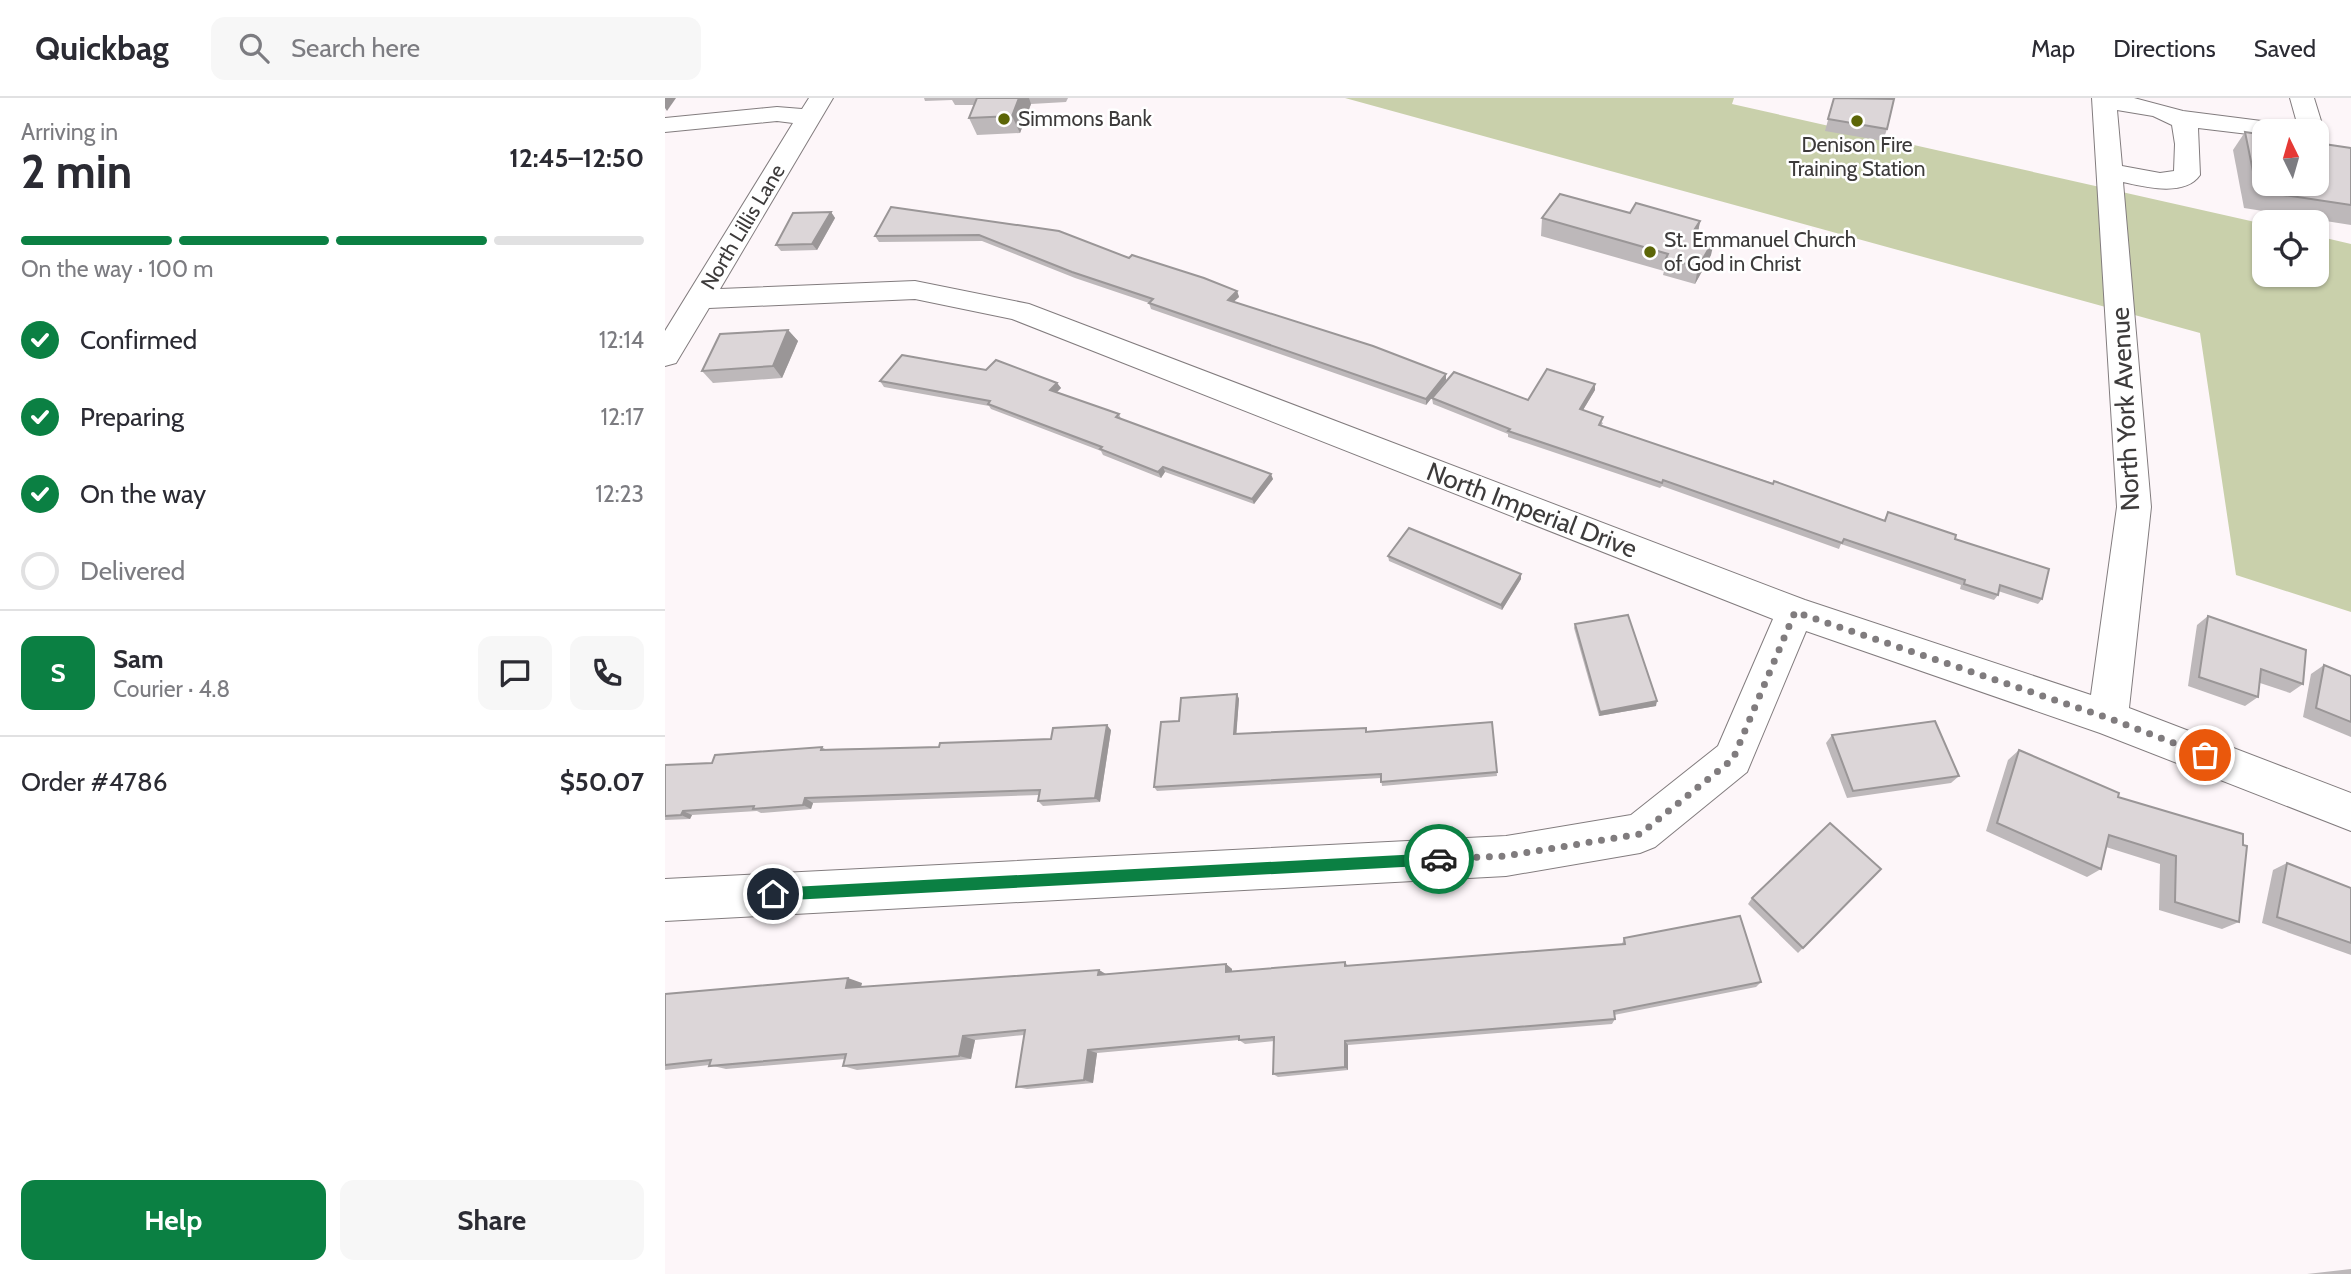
<!DOCTYPE html>
<meta charset="utf-8">
<style>
body{margin:0;font-family:Cabin,sans-serif;background:#f7f7f7;color:#2b2b33;height:100vh;display:flex;flex-direction:column;font-size:26px;white-space:nowrap}
*{box-sizing:border-box;margin:0}
p{font-size:23px;color:#7c7c81}
.icon{flex:none;width:38px;height:38px;fill:none;stroke:currentColor;stroke-width:2;stroke-linecap:round;stroke-linejoin:round}
.map{position:relative;flex:1;overflow:hidden}
.drawer{display:flex;flex-direction:column;background:#fff;width:665px}
.drawer>*{flex:none}
.needle{width:46px;rotate:355deg}
.buttons{position:absolute;left:1587px;top:21px;display:grid;gap:14px}
.buttons a{display:grid;place-items:center;width:77px;height:77px;border-radius:14px;background:#fff;box-shadow:0 2px 5px #0004;font-size:35px}
.pin{position:absolute;display:grid;place-items:center;width:60px;height:60px;color:#fff;margin:-30px;border:4px solid #fff;border-radius:50%;box-shadow:0 2px 7px #0007}
.courier{position:absolute;display:grid;place-items:center;width:70px;height:70px;margin:-35px;border:5px solid #0b8043;border-radius:50%;background:#fff;color:#222;box-shadow:0 2px 9px #0007}
.head em{font-style:normal;font-weight:700}
.head div{display:flex;flex-direction:column-reverse}
.head{display:flex;align-items:center;justify-content:space-between;height:119px;padding:0 21px}
h1{font-size:46px;font-weight:700;line-height:52px}
.bar{display:grid;grid-template-columns:repeat(4,1fr);gap:10px 7px;align-content:center;height:84px;padding:0 21px}
.bar i{height:9px;border-radius:5px;background:#e1e1e2}
.bar .selected{background:#0b8043}
.bar p{grid-column:span 4}
.line{display:flex;align-items:center;gap:18px;padding:0 21px;border-top:2px solid #e1e1e2}
.line div{flex:1}
.round{display:grid;place-items:center;flex:none;width:74px;height:74px;border-radius:14px;background:#f7f7f7}
ol{padding:0 21px;list-style:none}
li{display:flex;align-items:center;gap:21px;height:77px}
li p{margin-inline-start:auto}
li .icon{padding:7px;border-radius:50%;background:#0b8043;color:#fff;stroke-width:4}
li:last-child{color:#7c7c81}
li i{width:38px;height:38px;border:4px solid #e1e1e2;border-radius:50%}
.primary-button{display:flex;gap:14px;margin-top:auto;padding:14px 21px}
.primary-button a{flex:1;height:80px;border-radius:14px;background:#0b8043;color:#fff;font-size:28px;font-weight:700;line-height:80px;text-align:center}
.primary-button a+a{background:#f7f7f7;color:#2b2b33}
header{display:flex;align-items:center;gap:42px;box-sizing:border-box;height:98px;padding:0 35px;background:#fff;border-bottom:2px solid #e1e1e2}
header strong{font-size:33px}
nav{display:flex;gap:38px;margin-inline-start:auto;font-size:24px}
.search{width:490px;height:63px;background:#f7f7f7;display:flex;align-items:center;gap:18px;box-sizing:border-box;padding:0 24px;border-radius:14px;color:#7c7c81;font-size:26px}
main{display:flex;flex:1;min-height:0}
.map>svg:first-child{display:block}
.green{fill:#c9d0ab}
.lines{fill:none;stroke-linecap:round;stroke-linejoin:round}
.minor-casing{stroke:#827c7e;stroke-width:2}
.minor{fill:#fff;fill-rule:evenodd}
.wall{fill:#bdb8ba}
.shaded-wall{fill:#9a9697}
.building{fill:#dcd6d8;stroke:#9a9697;stroke-width:2}
.route{fill:#0b8043}
.done{stroke:#807c7e;stroke-width:7;stroke-dasharray:0 12.6}
.poi-dot{fill:#5c6607;stroke:#fff;stroke-width:2.5}
.labels{text-anchor:middle;stroke-width:5;stroke-linejoin:round;paint-order:stroke}
.far-poi-label{font-size:21px;fill:#3d3b3b;stroke:#fff;text-anchor:start}
.far-street-label{font-size:21px;fill:#3d3b3b;stroke:#fff}
.street-label{font-size:26px;fill:#3d3b3b;stroke:#fff}
</style>
<header>
<strong>Quickbag</strong>
<div class="search"><svg class="icon" aria-label="search" viewBox="0 0 24 24"><circle cx="10" cy="10" r="6"/><path d="M15 15l6 6"/></svg>Search here</div>
<nav><a>Map</a><a>Directions</a><a>Saved</a></nav>
</header>
<main>
<section class="drawer">
<div class="head"><div><h1>2 min</h1><p>Arriving in</p></div><em>12:45–12:50</em></div>
<div class="bar"><i class="selected"></i><i class="selected"></i><i class="selected"></i><i></i><p>On the way · 100 m</p></div>
<ol>
<li><svg class="icon" aria-label="check" viewBox="0 0 24 24"><path d="M5 12l5 5 9-10"/></svg>Confirmed<p>12:14</p></li>
<li><svg class="icon" aria-label="check" viewBox="0 0 24 24"><path d="M5 12l5 5 9-10"/></svg>Preparing<p>12:17</p></li>
<li><svg class="icon" aria-label="check" viewBox="0 0 24 24"><path d="M5 12l5 5 9-10"/></svg>On the way<p>12:23</p></li>
<li><i></i>Delivered</li>
</ol>
<div class="line" style="height:126px"><b class="round" style="background:#0b8043;color:#fff">S</b><div><b>Sam</b><p>Courier · 4.8</p></div><a class="round"><svg class="icon" aria-label="chat" viewBox="0 0 24 24"><path d="M4 5h16v11H9l-5 4z"/></svg></a><a class="round"><svg class="icon" aria-label="phone" viewBox="0 0 24 24"><path d="M5 4h4l2 5-3 2q2 4 5 5l2-3 5 2v4C11 20 4 13 5 4z"/></svg></a></div>
<div class="line" style="height:91px"><div>Order #4786</div><b>$50.07</b></div>
<div class="primary-button"><a>Help</a><a>Share</a></div>
</section>
<div class="map">
<svg width="1686" height="1176" viewBox="0 0 1686 1176">
<rect width="100%" height="100%" fill="#fdf6f9"/>
<polygon class="green" points="680,0 1069,0 1067,6 1599,126 1600,177 1652,177 1652,138 1686,146 1686,514 1571,477 1535,235"/>
<g class="lines">
<g class="minor-casing">
<path id="minor" d="M144 0H168L55 191 250 183 364 206 1140 502 1426 597 1452 409 1427 0H1469L1518 13 1620 26 1632 25 1625 0H1649L1657 26 1652 33H1600V38L1533 30 1535 77C1520 99 1480 89 1458 84L1486 409 1464 610 1686 695V733L1435 635 1141 533 1082 674 990 749 975 755 841 778 0 823V781L841 738 966 717 1053 648 1108 521 347 221 250 201 44 210 11 265 0 268V233L128 25 112 23 0 34V20L112 9 137 11ZM1452 12 1488 18 1507 27 1510 46 1509 73 1495 75 1457 68Z"/>
</g>
<use href="#minor" class="minor"/>
</g>
<g class="wall">
<polygon points="259,0 403,0 401,4 366,6 355,35 312,37 304,20 309,7 290,7 287,2 260,3"/>
<polygon points="1169,0 1222,31 1218,43 1160,33"/>
<polygon points="1580,34 1686,50 1686,127 1579,110 1568,52"/>
<polygon points="226,109 464,160 572,193 574,199 568,204 781,276 781,282 761,307 486,211 484,205 410,180 317,143 214,144 210,138"/>
<polygon points="166,114 170,120 152,152 116,153 111,147"/>
<polygon points="965,115 1035,123 1033,135 1046,157 1030,186 998,177 999,173 876,138 877,120"/>
<polygon points="123,232 133,243 117,280 48,285 37,273"/>
<polygon points="215,283 392,285 396,290 392,294 454,316 456,321 608,381 589,406 500,374 496,380 438,357 436,353 326,311 324,308 219,289"/>
<polygon points="930,292 918,312 938,325 936,328 1219,422 1223,414 1290,441 1377,501 1373,506 1333,493 1333,497 1329,502 1295,491 1296,487 1176,446 1174,451 997,388 995,390 843,339 843,336 768,306 767,300 863,302"/>
<polygon points="723,458 856,476 856,481 837,512 724,463"/>
<polygon points="1543,518 1638,586 1625,595 1595,585 1593,599 1580,608 1523,588 1532,527"/>
<polygon points="910,526 991,608 934,618 909,530"/>
<polygon points="1659,567 1686,578 1686,639 1638,619 1646,576"/>
<polygon points="572,596 574,601 571,636 701,630 702,633 827,624 832,678 717,688 716,680 492,693 489,689 514,623"/>
<polygon points="446,632 435,704 378,708 373,703 374,697 148,705 146,711 96,715 92,713 27,717 25,721 0,722 0,667 47,665 157,649 160,651 274,649 386,641"/>
<polygon points="1167,637 1294,678 1286,685 1182,700 1161,645"/>
<polygon points="1354,652 1453,699 1574,824 1557,831 1494,812 1495,766 1441,749 1436,771 1422,779 1321,733 1343,662"/>
<polygon points="1622,765 1686,790 1686,857 1597,825 1608,772"/>
<polygon points="1087,800 1138,850 1133,855 1083,806"/>
<polygon points="959,840 1096,884 1091,889 949,917 950,921 947,926 683,947 683,972 613,979 608,976 609,943 580,946 574,942 432,955 428,985 362,991 351,989 359,937 310,942 306,961 192,972 178,968 180,961 61,971 44,967 0,972 0,896 197,885 196,889 434,872 441,876 561,866 567,871 567,874 680,864 683,868 957,846"/>
<polygon points="1686,1171 1686,1176 1642,1176"/>
</g>
<g class="shaded-wall">
<polygon points="0,0 11,0 2,13 0,10"/>
<polygon points="354,0 364,0 366,6 355,35 347,18"/>
<polygon points="166,114 170,120 152,152 147,146"/>
<polygon points="1035,123 1032,140 1028,134"/>
<polygon points="1050,140 1046,157 1030,186 1033,169"/>
<polygon points="572,193 574,199 564,208 563,202"/>
<polygon points="123,232 133,243 117,280 108,268"/>
<polygon points="781,276 781,282 761,307 761,301"/>
<polygon points="392,285 396,290 388,298 385,292"/>
<polygon points="930,286 930,292 915,317 915,311"/>
<polygon points="498,369 500,374 496,380 493,374"/>
<polygon points="606,376 608,381 589,406 587,401"/>
<polygon points="856,476 856,481 837,512 836,507"/>
<polygon points="572,596 574,601 571,641 569,636"/>
<polygon points="992,603 991,608 934,618 935,614"/>
<polygon points="442,627 446,632 435,704 430,700"/>
<polygon points="140,700 148,705 146,711 138,707"/>
<polygon points="18,713 27,717 25,721 16,717"/>
<polygon points="561,866 567,871 567,879 561,874"/>
<polygon points="434,872 442,877 433,877"/>
<polygon points="183,880 197,885 194,895 181,890"/>
<polygon points="298,938 310,942 306,961 294,958"/>
<polygon points="680,943 683,947 683,972 680,969"/>
<polygon points="423,952 432,955 428,985 419,982"/>
</g>
<g class="building">
<polygon points="312,0 354,0 347,18 304,20"/>
<polygon points="1169,0 1229,1 1222,31 1163,21"/>
<polygon points="1580,34 1600,37 1600,86 1652,86 1652,45 1686,50 1686,107 1592,93"/>
<polygon points="895,96 965,115 971,105 1035,123 1028,134 1050,140 1033,169 1001,160 1003,156 877,120"/>
<polygon points="226,109 394,133 464,160 467,157 539,180 572,193 563,202 708,248 781,276 761,301 484,205 488,201 407,174 314,137 210,138"/>
<polygon points="166,114 147,146 111,147 128,115"/>
<polygon points="123,232 108,268 37,273 55,236"/>
<polygon points="237,257 321,272 331,262 392,285 385,292 454,316 451,319 606,376 587,401 498,369 493,374 435,351 437,349 323,306 325,303 215,283"/>
<polygon points="882,271 930,286 915,311 938,319 934,327 1108,386 1109,383 1220,423 1223,414 1291,437 1290,441 1384,471 1377,501 1335,487 1333,497 1299,486 1300,482 1179,441 1177,445 998,382 997,385 843,333 845,331 767,300 789,274 863,302"/>
<polygon points="744,430 856,476 836,507 723,458"/>
<polygon points="963,517 992,603 935,614 910,526"/>
<polygon points="1543,518 1641,552 1638,586 1596,571 1593,599 1534,579"/>
<polygon points="1659,567 1686,578 1686,624 1651,610"/>
<polygon points="572,596 569,636 701,630 701,634 827,624 832,674 716,684 716,676 489,689 496,624 514,623 516,600"/>
<polygon points="1270,623 1294,678 1188,693 1167,637"/>
<polygon points="442,627 430,700 373,703 375,692 140,700 138,707 88,711 89,708 18,713 16,717 0,718 0,667 47,665 50,657 157,649 156,652 274,649 275,645 386,641 388,630"/>
<polygon points="1354,652 1454,695 1453,699 1578,736 1578,747 1582,748 1574,824 1510,804 1511,758 1444,737 1436,771 1332,725"/>
<polygon points="1165,725 1216,771 1138,850 1087,800"/>
<polygon points="1622,765 1686,790 1686,845 1612,819"/>
<polygon points="1075,818 1096,884 949,913 950,921 680,943 680,969 608,976 609,939 574,942 574,938 423,952 419,982 351,989 360,932 298,938 294,958 178,968 181,956 44,968 46,962 0,967 0,896 183,880 181,890 434,872 433,877 561,866 561,874 680,864 680,868 960,846 959,840"/>
</g>
<polygon class="route" points="774,755 780,761 774,767 108,803 102,796 108,790"/>
<g class="lines">
<polyline class="done" points="774,761 841,758 975,736 1068,661 1130,514 1443,620 1540,657"/>
</g>
<g class="poi-dot">
<circle cx="339" cy="21" r="7"/>
<circle cx="1192" cy="23" r="7"/>
<circle cx="985" cy="154" r="7"/>
</g>
<g class="labels">
<g class="far-poi-label">
<text x="353" y="28">Simmons Bank</text>
<text x="1192" y="54" text-anchor="middle">Denison Fire<tspan x="1192" dy="24">Training Station</tspan></text>
<text x="999" y="149">St. Emmanuel Church<tspan x="999" dy="24">of God in Christ</tspan></text>
</g>
<g class="far-street-label">
<text transform="translate(78 129) rotate(-59)" y="7">North Lillis Lane</text>
</g>
<g class="street-label">
<text transform="translate(1460 311) rotate(-93)" y="9">North York Avenue</text>
<text transform="translate(867 412) rotate(21)" y="9">North Imperial Drive</text>
</g>
</g>
</svg>
<div class="buttons">
<a><svg class="needle" viewBox="-14 -14 28 28"><path d="M0-13l5 13h-10z" fill="#e53935"/><path d="M0 13l5-13h-10z" fill="#7c7c81"/></svg></a>
<a><svg class="icon" aria-label="locate" viewBox="0 0 24 24"><circle cx="12" cy="12" r="6"/><path d="M12 2v4M12 18v4M2 12h4M18 12h4"/></svg></a>
</div>
<div class="pin" style="left:1540px;top:657px;background:#ea580c"><svg class="icon" aria-label="bag" viewBox="0 0 24 24"><path d="M5 8h14l-1 12H6zM9 8a3 3 0 0 1 6 0"/></svg></div>
<div class="pin" style="left:108px;top:796px;background:#1f2937"><svg class="icon" aria-label="home" viewBox="0 0 24 24"><path d="M3 11l9-7 9 7M6 9v11h12V9"/></svg></div>
<div class="courier" style="left:774px;top:761px"><svg class="icon" aria-label="car" viewBox="0 0 24 24"><path d="M5 17H2v-5l4-1 3-4h7l3 4 3 1v5h-3M9 17h6M6 11h13"/><circle cx="7" cy="17" r="2"/><circle cx="17" cy="17" r="2"/></svg></div>
</div>
</main>
